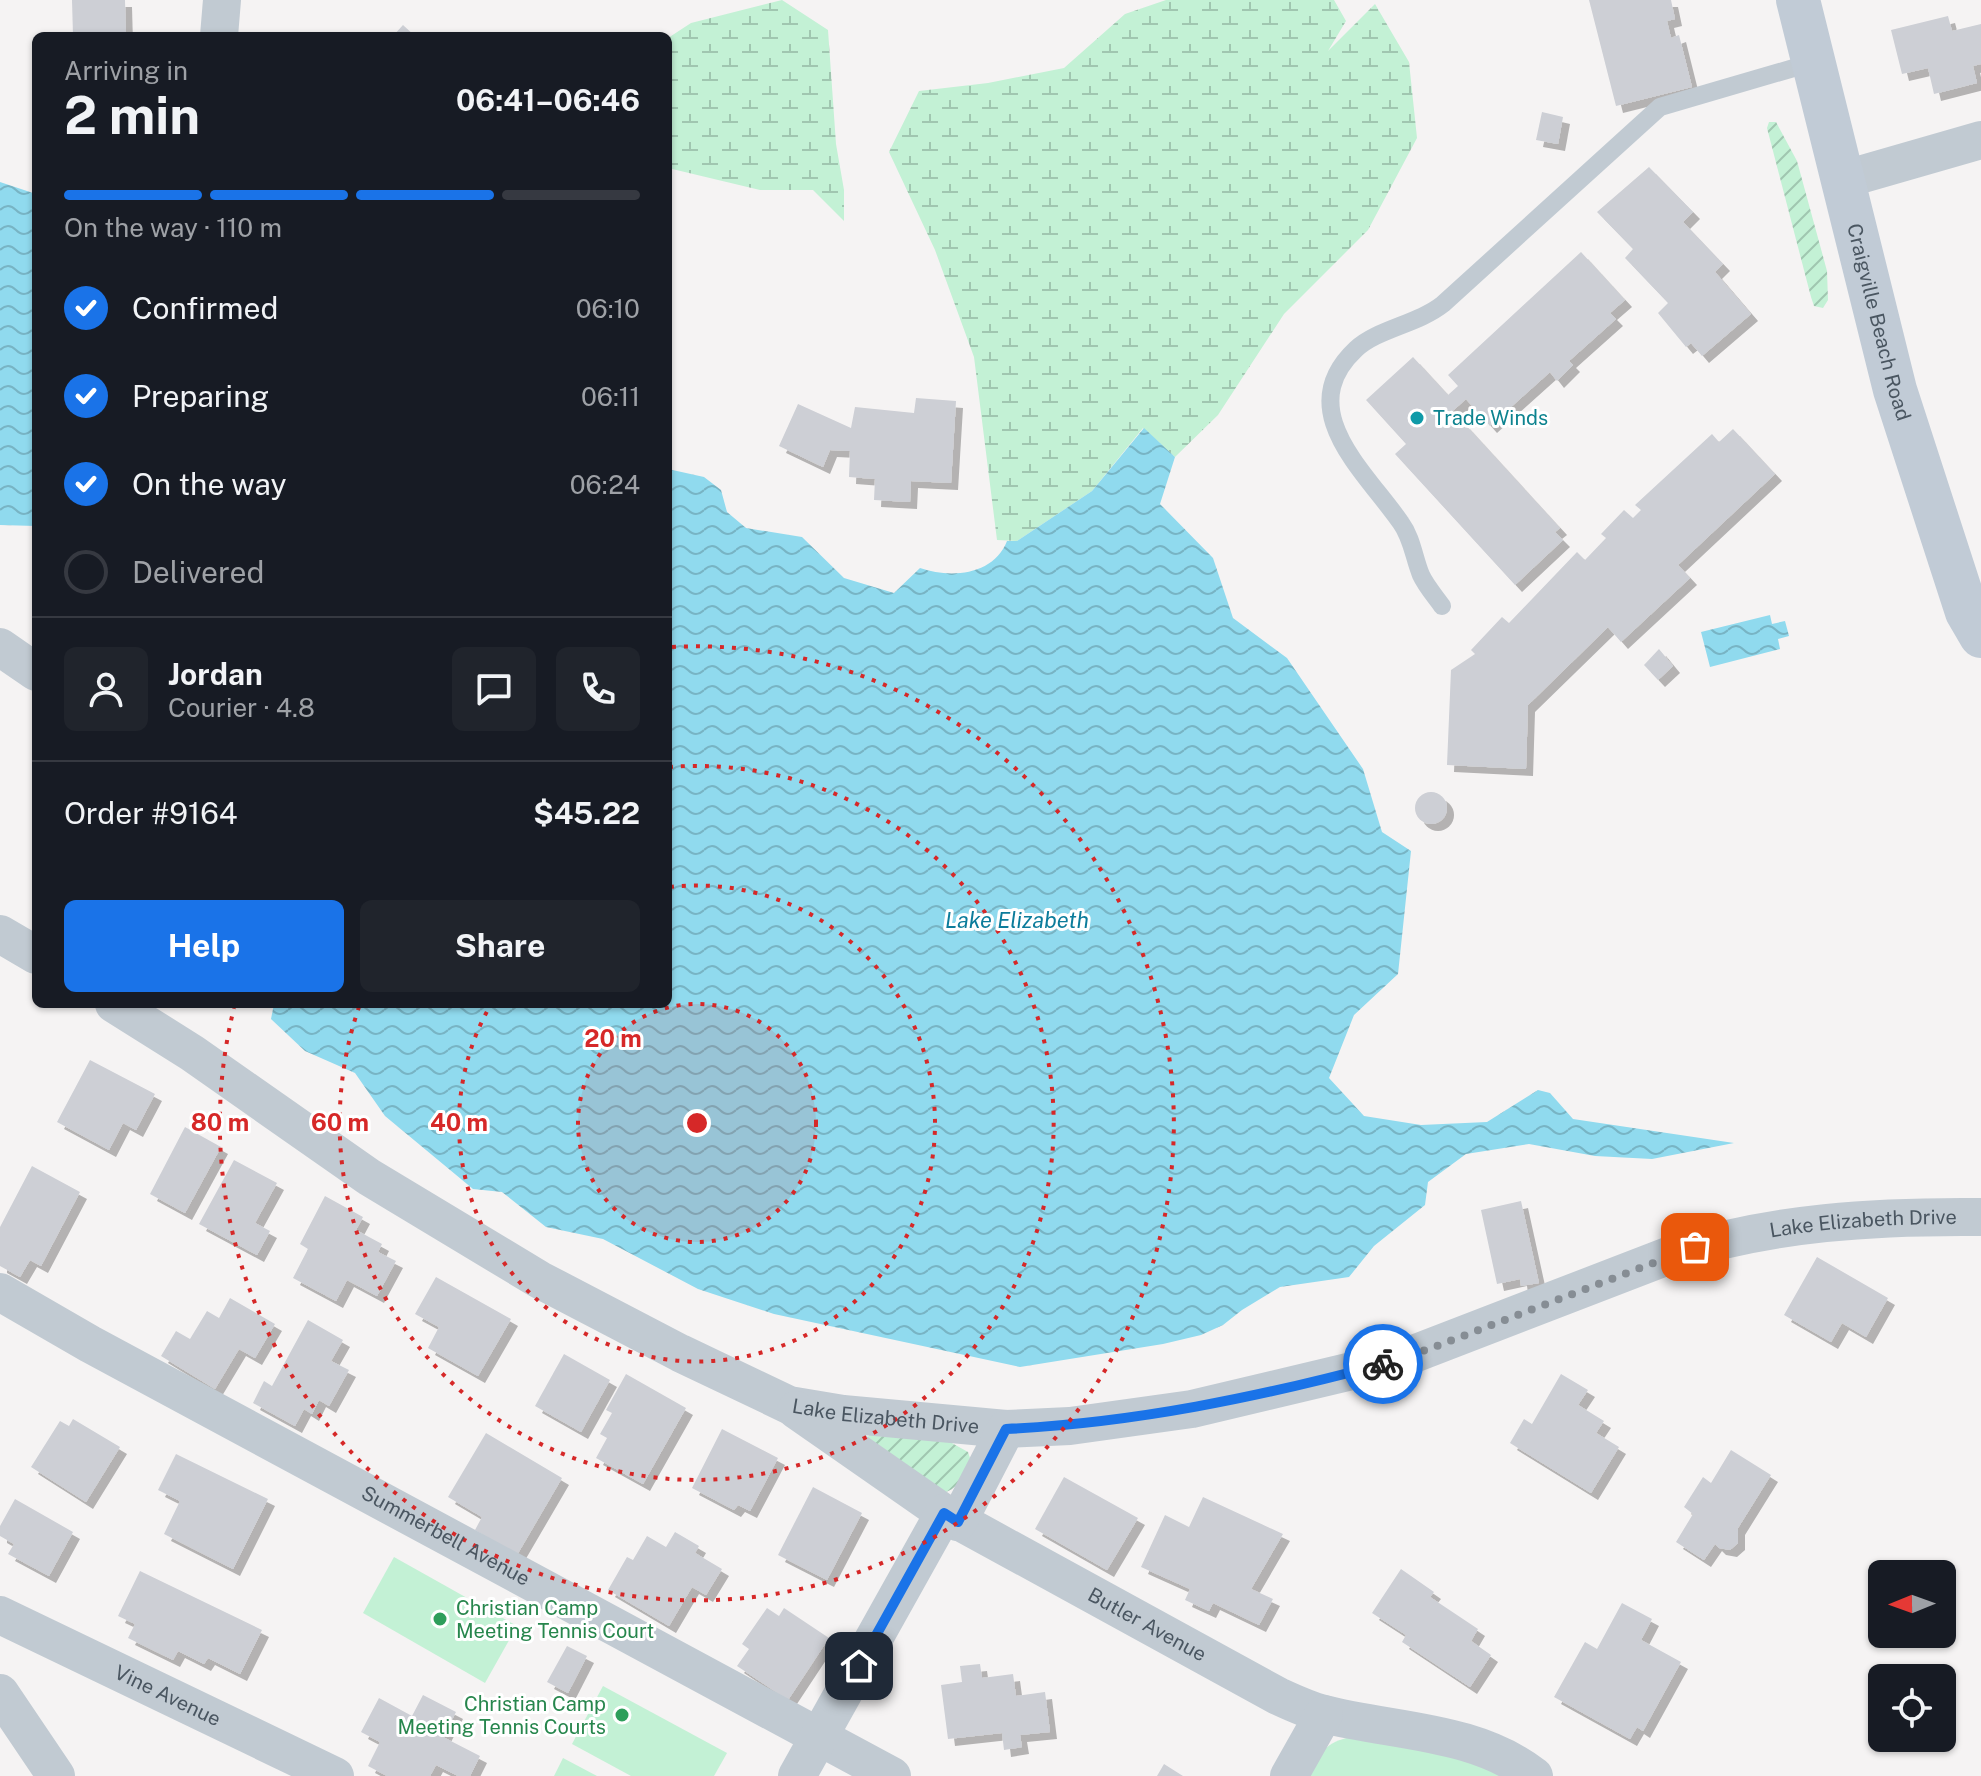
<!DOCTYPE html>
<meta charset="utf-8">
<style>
body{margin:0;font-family:"Public Sans",sans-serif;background:#20242c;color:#f1f3f6;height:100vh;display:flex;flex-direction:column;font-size:30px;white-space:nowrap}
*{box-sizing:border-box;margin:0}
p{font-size:26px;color:#9ea1a6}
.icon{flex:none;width:44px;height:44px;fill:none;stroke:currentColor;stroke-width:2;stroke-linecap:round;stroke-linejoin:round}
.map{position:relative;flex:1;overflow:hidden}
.side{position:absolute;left:32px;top:32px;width:640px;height:976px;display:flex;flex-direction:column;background:#171b24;border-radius:12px;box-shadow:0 2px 6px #0004}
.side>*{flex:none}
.needle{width:52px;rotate:269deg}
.buttons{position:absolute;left:1868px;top:1560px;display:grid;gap:16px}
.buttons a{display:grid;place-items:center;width:88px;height:88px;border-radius:12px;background:#171b24;box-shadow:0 2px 6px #0004;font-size:40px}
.pin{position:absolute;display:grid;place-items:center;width:68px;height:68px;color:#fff;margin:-34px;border-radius:16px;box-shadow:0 4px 12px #0006}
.courier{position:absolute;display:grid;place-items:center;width:80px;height:80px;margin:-40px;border:6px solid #1a73e8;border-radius:50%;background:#fff;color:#222;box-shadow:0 2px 10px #0007}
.headline em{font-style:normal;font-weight:700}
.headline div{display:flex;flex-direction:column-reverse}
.headline{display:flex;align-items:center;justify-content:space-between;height:136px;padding:0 32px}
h1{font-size:52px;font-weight:700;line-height:60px}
.bar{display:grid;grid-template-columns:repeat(4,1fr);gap:12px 8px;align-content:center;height:96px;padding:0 32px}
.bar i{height:10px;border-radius:6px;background:#363941}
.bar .current{background:#1a73e8}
.bar p{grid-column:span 4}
.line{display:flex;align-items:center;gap:20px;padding:0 32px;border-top:2px solid #363941}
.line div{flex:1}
.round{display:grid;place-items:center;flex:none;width:84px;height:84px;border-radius:12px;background:#20242c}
ol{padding:0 32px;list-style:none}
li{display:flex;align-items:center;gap:24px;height:88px}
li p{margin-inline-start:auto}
li .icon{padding:8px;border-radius:50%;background:#1a73e8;color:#fff;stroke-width:4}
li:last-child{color:#9ea1a6}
li i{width:44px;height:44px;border:4px solid #363941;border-radius:50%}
.action{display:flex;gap:16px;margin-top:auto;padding:16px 32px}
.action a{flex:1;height:92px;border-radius:12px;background:#1a73e8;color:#fff;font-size:32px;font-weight:700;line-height:92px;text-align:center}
.action a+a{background:#20242c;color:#f1f3f6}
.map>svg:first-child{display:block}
.grass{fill:#c3f1d5}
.wetland{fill:url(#wetland-marsh)}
.garden{fill:url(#garden-furrows)}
.water{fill:url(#water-waves)}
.building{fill:#cdcfd5;filter:url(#shadow)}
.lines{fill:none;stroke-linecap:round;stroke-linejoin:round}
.service{stroke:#c1cad2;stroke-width:18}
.minor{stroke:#c1cad2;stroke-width:38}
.secondary{stroke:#c1cbd6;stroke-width:44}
.done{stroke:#868d94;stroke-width:8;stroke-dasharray:0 14.4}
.route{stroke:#1a73e8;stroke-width:10}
.ring{fill:none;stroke:#d62828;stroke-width:4;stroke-dasharray:4 8}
.culture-dot{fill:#0f9aa8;stroke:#fff;stroke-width:3}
.leisure-dot{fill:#2e9e5b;stroke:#fff;stroke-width:3}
.labels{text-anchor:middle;stroke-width:6;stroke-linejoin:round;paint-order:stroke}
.street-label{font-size:20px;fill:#4a5661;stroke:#fff}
.culture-label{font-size:20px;fill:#0d838f;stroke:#fff;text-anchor:start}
.leisure-label{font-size:20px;fill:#27864d;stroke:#fff;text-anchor:start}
.water-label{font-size:22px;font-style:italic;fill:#0c7c9b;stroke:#fff}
.centre{fill:#d62828;stroke:#fff;stroke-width:4}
.ring-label{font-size:24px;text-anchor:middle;font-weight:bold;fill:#d62828;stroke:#fff;stroke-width:6;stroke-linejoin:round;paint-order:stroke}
</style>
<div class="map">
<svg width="1981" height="1776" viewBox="0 0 1981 1776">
<defs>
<pattern id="wetland-marsh" width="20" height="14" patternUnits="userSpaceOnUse" patternTransform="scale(2)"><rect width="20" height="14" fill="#c3f1d5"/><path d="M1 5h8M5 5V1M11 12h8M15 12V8" fill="none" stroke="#a0c6b0"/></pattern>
<pattern id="garden-furrows" width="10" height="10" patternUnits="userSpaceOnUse" patternTransform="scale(2)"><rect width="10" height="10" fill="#c3f1d5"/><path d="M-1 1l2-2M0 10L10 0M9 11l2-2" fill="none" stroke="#a0c6b0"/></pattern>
<pattern id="water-waves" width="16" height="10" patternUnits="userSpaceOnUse" patternTransform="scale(2)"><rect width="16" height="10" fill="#90daee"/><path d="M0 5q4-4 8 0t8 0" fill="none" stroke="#78b4c4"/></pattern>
<filter id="shadow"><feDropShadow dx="7" dy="7" stdDeviation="0" flood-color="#0004"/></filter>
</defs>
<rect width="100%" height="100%" fill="#f5f3f3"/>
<g class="grass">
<polygon points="394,1557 517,1626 485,1683 363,1613"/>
<polygon points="603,1686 727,1753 714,1776 631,1776 572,1744"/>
<path d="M1352 1737 1459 1757 1503 1776H1306C1318 1755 1326 1741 1352 1737Z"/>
<polygon points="563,1758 597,1776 554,1776"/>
</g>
<g class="wetland">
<polygon points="782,0 828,30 836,144 844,190 844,221 813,190 760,190 668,168 668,38 691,23"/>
<polygon points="1166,0 1334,0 1346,21 1328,51 1375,4 1409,62 1417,138 1368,230 1284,314 1218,415 1175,457 1143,428 1092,491 1017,541 997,540 974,357 935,250 889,152 919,91 988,83 1064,68 1125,14"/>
</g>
<g class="garden">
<polygon points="1769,122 1776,122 1797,161 1827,271 1828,300 1823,308 1814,306 1811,297 1767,128"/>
<path d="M870 1434 950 1442 968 1452 971 1461C963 1475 958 1491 941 1493L867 1438Z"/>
</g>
<g class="water">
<polygon points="0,182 36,194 36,526 0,525"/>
<path d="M1144 428 1175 457 1160 504 1213 558 1233 618 1287 658 1363 769 1382 832 1411 851 1398 974 1354 1015 1329 1078 1364 1116 1421 1125 1487 1122 1538 1090 1550 1093 1573 1119 1734 1143 1652 1159 1595 1156 1529 1144 1466 1154 1428 1182 1425 1205 1374 1246 1349 1277 1280 1287 1242 1310 1223 1325 1201 1335 1163 1344 1020 1367 774 1314 698 1289 603 1239 546 1227 502 1192 473 1189 385 1116 355 1073 305 1051 271 1019 274 1004H668V469L704 477 721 490 727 512 746 528 802 537 844 578 894 593 920 568C951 579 994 575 1007 541H1017L1092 491Z"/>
<polygon points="1770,615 1772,624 1785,621 1789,636 1778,639 1780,649 1710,667 1701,632"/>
</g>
<g class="building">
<polygon points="72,0 125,0 126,36 73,36"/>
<polygon points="1589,0 1671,0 1675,19 1667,21 1671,38 1679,35 1692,87 1616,106"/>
<polygon points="1948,16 1952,31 1981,24 1981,64 1973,66 1977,83 1934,94 1928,68 1902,74 1891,30"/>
<polygon points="403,25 415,36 393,36"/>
<polygon points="1542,112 1563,117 1558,144 1536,140"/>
<polygon points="1649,167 1693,212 1683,222 1723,264 1715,272 1751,314 1702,356 1691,343 1686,347 1658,313 1668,303 1625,258 1633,249 1597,212"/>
<polygon points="1581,252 1625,300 1610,313 1616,319 1569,361 1573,365 1557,381 1550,372 1490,426 1466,399 1448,415 1459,427 1463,422 1560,528 1555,532 1563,540 1515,585 1395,454 1406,444 1366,400 1413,357 1448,395 1458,386 1448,375"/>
<polygon points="916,398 956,401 951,483 911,481 910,502 874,500 875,479 849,477 850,451 830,450 823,467 779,446 798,404 851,428 855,407 914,413"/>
<polygon points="1733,429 1775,474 1678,565 1690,578 1621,642 1608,627 1528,705 1526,769 1447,765 1451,670 1475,654 1471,650 1502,617 1509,623 1577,552 1585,560 1606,538 1601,534 1624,510 1633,518 1641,510 1635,505 1712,434 1719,442"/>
<polygon points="1659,649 1673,666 1658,680 1644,665"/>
<circle cx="1431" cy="808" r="16"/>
<polygon points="90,1060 155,1094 136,1130 123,1123 109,1150 57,1122"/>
<polygon points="185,1127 221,1147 185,1213 150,1194"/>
<polygon points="234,1160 277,1183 255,1223 270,1231 257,1255 199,1224"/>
<polygon points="32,1166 80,1192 41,1266 30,1260 20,1277 0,1266 0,1227"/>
<polygon points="325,1196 363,1217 356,1230 382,1244 378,1252 396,1261 377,1296 347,1280 336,1301 293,1278 308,1249 300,1244"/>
<polygon points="1521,1201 1539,1283 1521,1286 1520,1279 1497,1284 1481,1210"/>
<polygon points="1817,1257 1888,1298 1866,1337 1842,1323 1831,1342 1784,1315"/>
<polygon points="436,1277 511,1319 478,1376 428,1348 439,1327 415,1314"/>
<polygon points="230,1298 275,1324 255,1358 239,1349 215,1389 161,1356 176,1331 190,1339 207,1311 219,1318"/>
<polygon points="308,1320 343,1340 331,1361 349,1370 329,1406 319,1400 312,1414 304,1409 295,1426 253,1403 264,1381 272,1386"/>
<polygon points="564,1354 610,1380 581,1432 535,1406"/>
<polygon points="626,1374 686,1408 643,1484 596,1458 607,1438 600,1434 612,1413 606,1410"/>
<polygon points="1561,1374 1588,1390 1578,1405 1604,1421 1596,1433 1619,1447 1591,1493 1510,1443 1524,1419 1532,1424"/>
<polygon points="73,1419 120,1447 86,1502 31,1467 60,1421 69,1426"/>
<polygon points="722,1429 778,1458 750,1511 738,1505 734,1510 692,1488"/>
<polygon points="486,1433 562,1478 517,1555 475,1530 482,1517 448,1497"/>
<polygon points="1731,1450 1771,1475 1738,1528 1738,1543 1730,1550 1719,1548 1715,1544 1704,1560 1676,1542 1693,1514 1684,1507 1703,1477 1711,1483"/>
<polygon points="176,1454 268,1499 233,1569 164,1534 180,1501 158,1490"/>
<polygon points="1064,1477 1138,1518 1107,1570 1035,1529"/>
<polygon points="813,1487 862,1513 827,1580 778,1555"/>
<polygon points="1203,1497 1283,1534 1251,1589 1273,1599 1259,1625 1213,1603 1209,1611 1185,1600 1190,1589 1141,1567 1165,1515 1189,1527"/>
<polygon points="15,1499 73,1532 49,1576 8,1554 14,1544 0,1536 0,1526"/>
<polygon points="675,1532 699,1546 695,1553 722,1569 706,1595 692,1587 669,1626 608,1590 627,1557 633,1560 647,1536 666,1547"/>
<polygon points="1401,1569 1434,1592 1430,1597 1478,1629 1471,1641 1491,1655 1470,1687 1402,1642 1406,1635 1372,1613"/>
<polygon points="140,1571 262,1630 240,1674 208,1658 204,1664 178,1651 173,1660 128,1638 135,1624 118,1616"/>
<polygon points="1622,1603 1652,1619 1641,1640 1681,1662 1643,1731 1637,1727 1630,1739 1554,1697 1585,1642 1597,1649"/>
<polygon points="767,1608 779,1616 784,1608 829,1638 788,1700 737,1666 749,1649 742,1644"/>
<polygon points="567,1646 587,1656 568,1693 547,1682"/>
<polygon points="980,1664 982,1678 1013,1674 1016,1696 1045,1692 1050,1732 1020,1735 1022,1747 1004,1750 1002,1733 948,1739 941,1685 962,1682 960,1666"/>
<polygon points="423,1695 456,1712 443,1737 480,1756 470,1776 458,1776 436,1765 430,1776 387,1776 368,1766 380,1742 361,1732 379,1698 412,1716"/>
<polygon points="1164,1764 1183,1776 1157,1776"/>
</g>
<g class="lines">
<path class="service" d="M1442 606C1435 596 1426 586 1421 575 1414 558 1412 538 1401 523 1366 472 1291 410 1356 349 1377 329 1418 324 1443 304L1660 107 1814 62"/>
<g class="minor">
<polyline points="219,36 222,0"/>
<polyline points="1842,180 1981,140"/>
<polyline points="0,647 36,672"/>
<polyline points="0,934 36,955"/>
<path id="s1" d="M114 1004 192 1053 369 1177 540 1280 680 1353 789 1405 843 1414 1006 1429 1070 1426 1192 1409 1398 1360 1673 1254C1772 1222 1877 1216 1981 1217"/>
<path id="s2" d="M0 1292 90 1344 892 1776"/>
<path id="s3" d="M796 1410 944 1513 1278 1696C1293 1703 1308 1710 1324 1714 1394 1732 1475 1730 1534 1776"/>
<polyline points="958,1522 1006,1429"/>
<path id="s4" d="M0 1615 335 1776"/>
<polyline points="0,1693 56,1776"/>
<polyline points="797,1776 944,1513"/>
<polyline points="1289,1776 1324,1714"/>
</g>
<path class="secondary" id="s5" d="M1798 0 1895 390 1967 612 1981 636"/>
</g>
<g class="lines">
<polyline class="done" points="1383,1364 1429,1349 1695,1247"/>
<path class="route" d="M859 1666 944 1513 958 1522 1006 1429C1134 1423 1259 1397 1383 1364"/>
</g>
<circle cx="697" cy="1123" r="119" fill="#d62828" fill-opacity=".12"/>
<g class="ring">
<circle cx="697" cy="1123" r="119"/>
<path d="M670 887A238 238 0 1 1 490 1006"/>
<path d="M669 767A357 357 0 1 1 359 1007"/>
<path d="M672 647A477 477 0 1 1 234 1008"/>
</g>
<circle class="culture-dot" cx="1417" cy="418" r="8"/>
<g class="leisure-dot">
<circle cx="440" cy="1619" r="8"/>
<circle cx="622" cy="1715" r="8"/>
</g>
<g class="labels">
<g class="street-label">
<text dy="7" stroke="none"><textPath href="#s5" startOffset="332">Craigville Beach Road</textPath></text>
<text dy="7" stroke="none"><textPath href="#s1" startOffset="1892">Lake Elizabeth Drive</textPath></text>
<text dy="7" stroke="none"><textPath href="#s1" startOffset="884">Lake Elizabeth Drive</textPath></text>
<text dy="7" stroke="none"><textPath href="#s2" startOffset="508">Summerbell Avenue</textPath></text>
<text dy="7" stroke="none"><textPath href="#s3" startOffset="412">Butler Avenue</textPath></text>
<text dy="7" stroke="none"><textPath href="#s4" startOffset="186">Vine Avenue</textPath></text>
</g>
<g class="culture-label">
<text x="1433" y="425">Trade Winds</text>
</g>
<g class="leisure-label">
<text x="456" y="1615">Christian Camp<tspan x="456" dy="23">Meeting Tennis Court</tspan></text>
<text x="606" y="1711" text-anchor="end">Christian Camp<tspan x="606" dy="23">Meeting Tennis Courts</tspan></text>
</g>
<g class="water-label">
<text x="1017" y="928">Lake Elizabeth</text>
</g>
</g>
<circle cx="697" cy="1123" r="12" class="centre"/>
<g class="ring-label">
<text x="613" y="1047">20 m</text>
<text x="220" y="1131">80 m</text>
<text x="340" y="1131">60 m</text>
<text x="459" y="1131">40 m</text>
</g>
</svg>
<div class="buttons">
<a><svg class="needle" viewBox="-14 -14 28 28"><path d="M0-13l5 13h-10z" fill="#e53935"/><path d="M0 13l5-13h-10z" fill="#9ea1a6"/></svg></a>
<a><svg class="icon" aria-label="locate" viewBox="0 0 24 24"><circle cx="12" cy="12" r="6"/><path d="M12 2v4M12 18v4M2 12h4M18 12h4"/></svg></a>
</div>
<div class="pin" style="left:1695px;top:1247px;background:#ea580c"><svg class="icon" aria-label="bag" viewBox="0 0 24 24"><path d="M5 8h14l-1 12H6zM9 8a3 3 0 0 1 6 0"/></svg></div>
<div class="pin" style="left:859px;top:1666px;background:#1f2937"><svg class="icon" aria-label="home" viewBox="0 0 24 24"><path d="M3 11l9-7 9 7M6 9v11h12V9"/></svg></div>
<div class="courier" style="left:1383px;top:1364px"><svg class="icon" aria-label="bike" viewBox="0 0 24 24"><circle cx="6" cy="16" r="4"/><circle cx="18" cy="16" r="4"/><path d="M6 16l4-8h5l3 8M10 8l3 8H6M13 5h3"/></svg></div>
<section class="side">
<div class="headline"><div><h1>2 min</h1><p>Arriving in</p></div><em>06:41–06:46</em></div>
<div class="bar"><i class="current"></i><i class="current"></i><i class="current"></i><i></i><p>On the way · 110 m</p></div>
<ol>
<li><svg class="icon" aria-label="check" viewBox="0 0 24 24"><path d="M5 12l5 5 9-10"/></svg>Confirmed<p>06:10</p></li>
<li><svg class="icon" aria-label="check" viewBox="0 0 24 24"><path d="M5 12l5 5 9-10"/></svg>Preparing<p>06:11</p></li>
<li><svg class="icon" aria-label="check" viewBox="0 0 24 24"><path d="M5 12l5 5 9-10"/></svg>On the way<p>06:24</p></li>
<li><i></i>Delivered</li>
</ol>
<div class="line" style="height:144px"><a class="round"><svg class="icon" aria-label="person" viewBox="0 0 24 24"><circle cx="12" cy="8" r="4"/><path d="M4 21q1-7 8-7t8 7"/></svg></a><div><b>Jordan</b><p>Courier · 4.8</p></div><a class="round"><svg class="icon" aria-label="chat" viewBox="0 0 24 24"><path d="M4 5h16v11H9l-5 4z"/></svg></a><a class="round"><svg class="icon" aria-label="phone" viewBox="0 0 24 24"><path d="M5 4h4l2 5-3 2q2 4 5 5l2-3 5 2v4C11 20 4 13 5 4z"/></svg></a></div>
<div class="line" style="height:104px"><div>Order #9164</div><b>$45.22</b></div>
<div class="action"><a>Help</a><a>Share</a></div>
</section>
</div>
